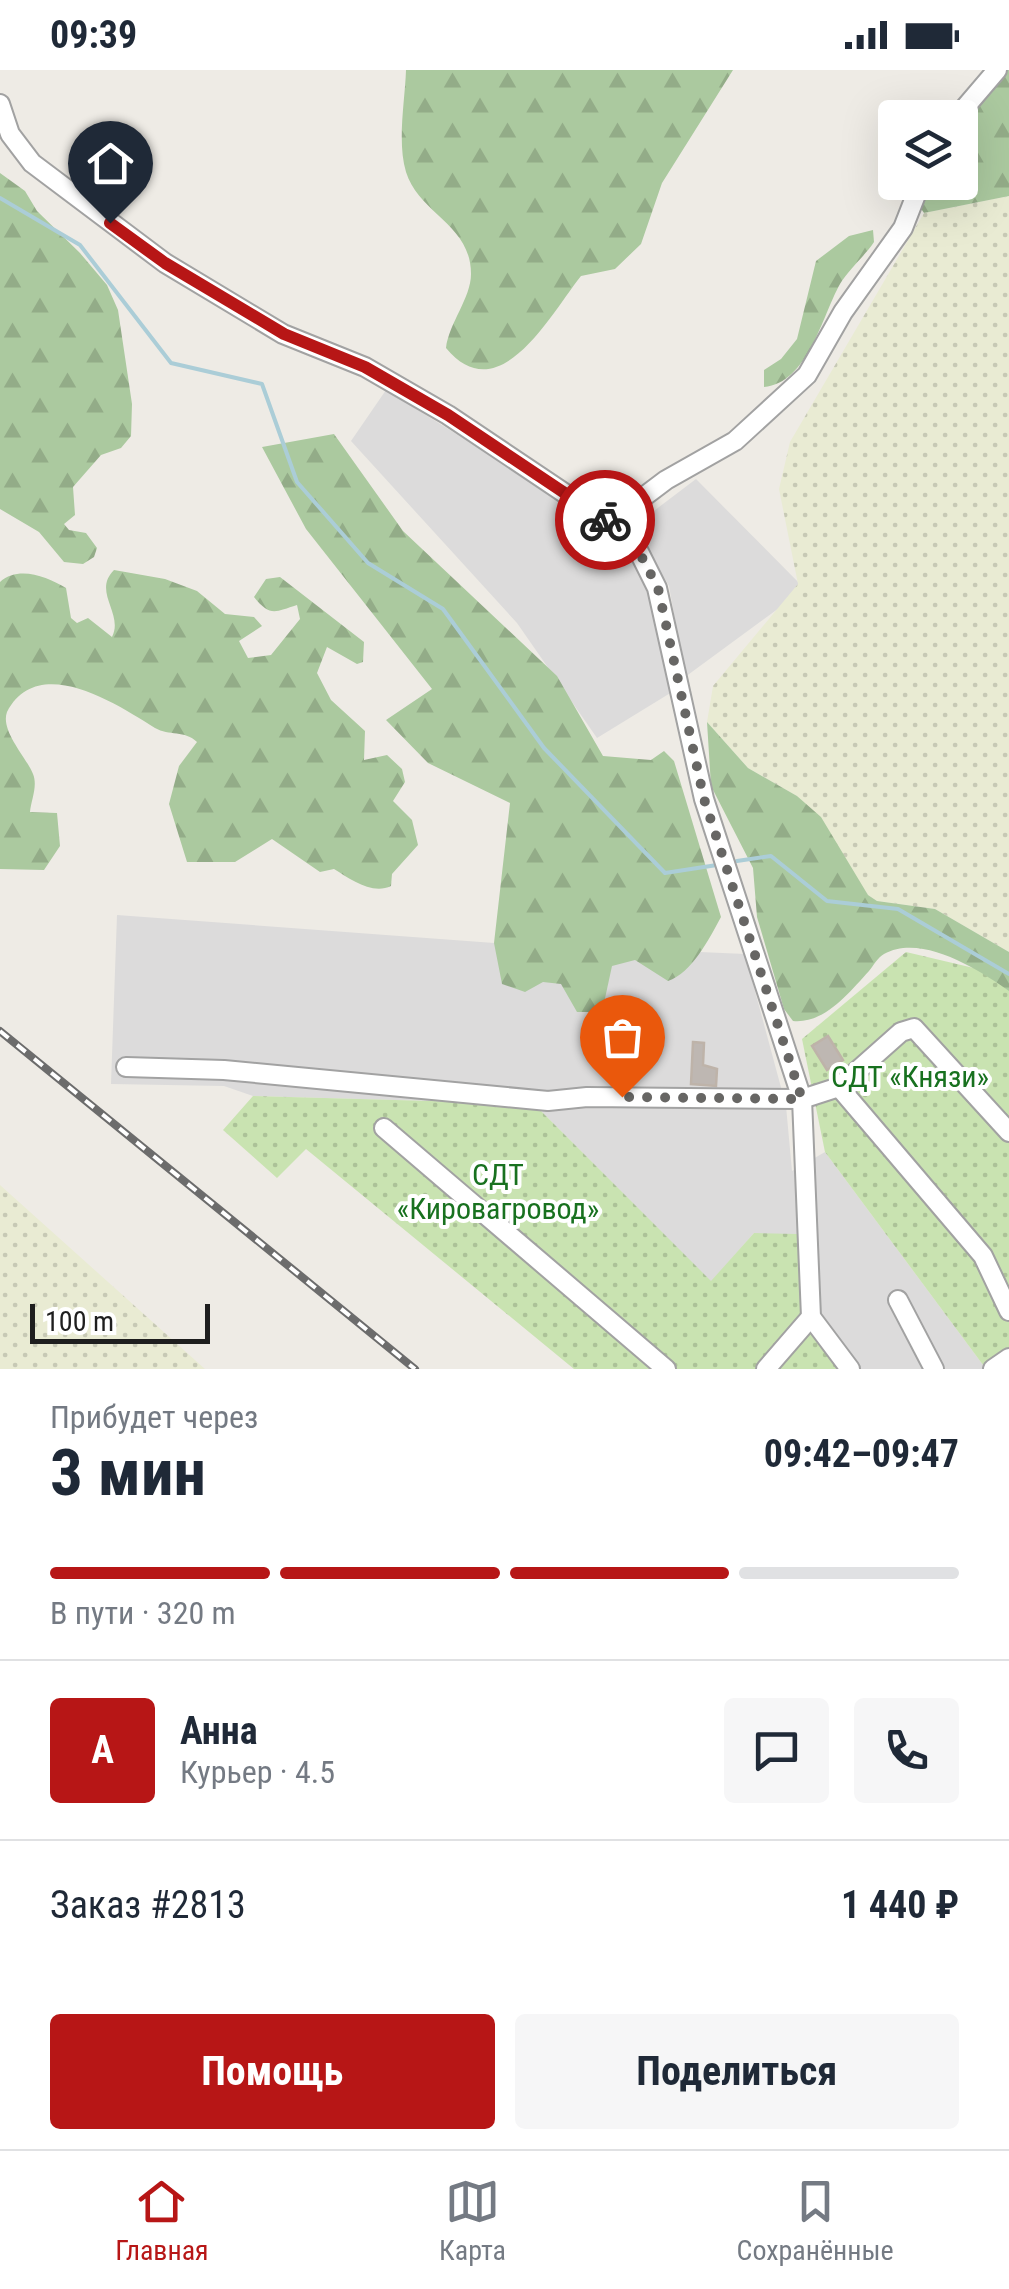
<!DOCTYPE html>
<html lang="ru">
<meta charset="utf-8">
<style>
body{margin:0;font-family:"Roboto Condensed",sans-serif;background:#f6f6f7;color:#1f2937;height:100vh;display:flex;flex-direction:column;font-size:38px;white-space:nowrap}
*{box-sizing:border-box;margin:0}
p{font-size:32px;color:#747a83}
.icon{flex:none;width:55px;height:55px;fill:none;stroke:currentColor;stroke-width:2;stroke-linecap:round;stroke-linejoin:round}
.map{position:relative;height:1299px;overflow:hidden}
.sheet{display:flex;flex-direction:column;background:#fff;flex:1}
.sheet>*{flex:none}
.tools{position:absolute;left:878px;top:30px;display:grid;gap:20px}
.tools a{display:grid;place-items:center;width:100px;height:100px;border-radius:10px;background:#fff;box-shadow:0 10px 40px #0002;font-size:50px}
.scale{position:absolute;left:30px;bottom:25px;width:180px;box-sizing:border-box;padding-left:10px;border:5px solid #1e1e1e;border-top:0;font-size:28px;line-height:35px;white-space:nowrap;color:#1e1e1e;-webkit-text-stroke:8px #fff;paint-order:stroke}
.pin{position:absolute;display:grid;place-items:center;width:85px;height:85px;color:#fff;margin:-102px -42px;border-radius:50% 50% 50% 0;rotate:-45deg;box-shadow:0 0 10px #0007}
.pin .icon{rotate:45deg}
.courier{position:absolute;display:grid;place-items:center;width:100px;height:100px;margin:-50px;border:8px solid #b71616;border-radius:50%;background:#fff;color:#222;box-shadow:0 2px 12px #0007}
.headline em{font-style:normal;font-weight:700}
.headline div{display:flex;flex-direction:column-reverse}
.headline{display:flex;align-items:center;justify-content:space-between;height:170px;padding:0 50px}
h1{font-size:65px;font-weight:700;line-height:75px}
.bar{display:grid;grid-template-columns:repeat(4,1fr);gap:15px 10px;align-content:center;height:120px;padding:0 50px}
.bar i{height:12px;border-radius:8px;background:#e0e1e3}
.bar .on{background:#b71616}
.bar p{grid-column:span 4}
.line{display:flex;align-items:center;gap:25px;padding:0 50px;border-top:2px solid #e0e1e3}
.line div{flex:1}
.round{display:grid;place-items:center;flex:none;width:105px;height:105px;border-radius:10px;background:#f6f6f7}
.action{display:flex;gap:20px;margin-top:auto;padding:20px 50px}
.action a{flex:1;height:115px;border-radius:10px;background:#b71616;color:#fff;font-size:40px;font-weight:700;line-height:115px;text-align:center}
.action a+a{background:#f6f6f7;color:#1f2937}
.status{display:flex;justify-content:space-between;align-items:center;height:70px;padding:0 50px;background:#fff;direction:ltr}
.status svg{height:28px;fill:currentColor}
.tab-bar{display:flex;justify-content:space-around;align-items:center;height:140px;border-top:2px solid #e0e1e3;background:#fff;font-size:28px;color:#747a83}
.tab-bar a{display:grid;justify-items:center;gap:5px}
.tab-bar .on{color:#b71616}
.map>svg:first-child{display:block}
.residential{fill:#dcdbdb}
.farmland{fill:url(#farmland-dots)}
.grass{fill:url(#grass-dots)}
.forest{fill:url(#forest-firs)}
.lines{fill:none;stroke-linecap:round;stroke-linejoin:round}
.stream{stroke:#abcdd7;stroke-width:4}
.building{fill:#beb7b2;stroke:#beb3a9;stroke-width:2.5}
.minor-casing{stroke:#a2a2a2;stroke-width:22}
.minor{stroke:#fff;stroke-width:18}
.rail-casing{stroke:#6c6c6c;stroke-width:8}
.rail{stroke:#fff;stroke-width:4;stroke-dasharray:11;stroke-linecap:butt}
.done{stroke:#676664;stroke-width:10;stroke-dasharray:0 18}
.route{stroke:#b71616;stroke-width:12}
.labels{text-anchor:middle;stroke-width:8;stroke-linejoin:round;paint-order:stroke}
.park-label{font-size:30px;fill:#18711f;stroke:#fff}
</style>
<div class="status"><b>09:39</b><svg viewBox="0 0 49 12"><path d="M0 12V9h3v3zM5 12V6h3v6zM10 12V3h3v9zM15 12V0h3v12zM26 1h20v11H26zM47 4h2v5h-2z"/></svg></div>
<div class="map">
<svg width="1009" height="1299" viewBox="0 0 1009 1299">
<defs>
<pattern id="farmland-dots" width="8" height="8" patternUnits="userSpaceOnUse" patternTransform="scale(2.5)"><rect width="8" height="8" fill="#e9ebd3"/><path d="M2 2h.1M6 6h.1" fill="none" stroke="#c7c9b5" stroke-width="1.8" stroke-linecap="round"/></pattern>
<pattern id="grass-dots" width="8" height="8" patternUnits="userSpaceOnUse" patternTransform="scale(2.5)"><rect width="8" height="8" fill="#c9e3b1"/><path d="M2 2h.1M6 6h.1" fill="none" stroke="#acc298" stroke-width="1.8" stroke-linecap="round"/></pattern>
<pattern id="forest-firs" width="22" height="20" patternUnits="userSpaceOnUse" patternTransform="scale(2.5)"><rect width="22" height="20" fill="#abc99f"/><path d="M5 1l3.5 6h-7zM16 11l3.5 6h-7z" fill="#93ac88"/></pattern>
</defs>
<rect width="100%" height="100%" fill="#eeebe5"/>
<g class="residential">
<polygon points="386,320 608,459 632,486 651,523 672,622 597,668 517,553 351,371"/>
<polygon points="696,409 805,519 685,607 669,516 634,456"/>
<polygon points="117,845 494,873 745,884 786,1036 792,1101 825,1082 986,1299 838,1299 754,1163 711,1212 534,1034 253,1026 224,1016 111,1014"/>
</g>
<g class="farmland">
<polygon points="1009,126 1009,882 935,839 877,831 868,825 797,726 748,698 707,652 713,616 798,514 779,419 790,372 924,143"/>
<polygon points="0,1115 205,1299 0,1299"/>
</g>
<g class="grass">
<polygon points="906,882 978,899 1009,920 1009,1299 986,1299 825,1082 802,969"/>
<polygon points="253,1026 534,1034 711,1211 754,1163 797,1164 809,1254 838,1299 574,1299 306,1079 277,1108 223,1060"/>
</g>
<g class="forest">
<path d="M406 0H733L662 113 641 174 615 199 581 206C550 245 499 342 446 278 449 253 471 228 471 204 471 154 419 144 406 102 397 72 405 31 406 0Z"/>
<polygon points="998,0 1009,0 1009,126 924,143 913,127 913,113 960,112 960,48"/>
<polygon points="0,103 25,121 37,141 80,183 107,215 118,240 132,334 131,366 121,378 101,385 73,417 75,445 64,454 69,460 86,463 97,478 94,487 83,494 64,492 39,462 0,439"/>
<path d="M873 160 874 172C864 187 849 199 840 214 822 246 808 313 764 317V300L781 289 797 269 816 191 849 166Z"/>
<path d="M334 364 403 461 557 606 603 686 651 690 664 681 674 691 721 847C709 869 692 903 668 911L635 890 612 896 604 933 594 942H577L561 914 543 912 525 922 502 914 494 873 510 733 428 693 386 650 432 619 306 459 262 377Z"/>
<path d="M114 500 165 509 197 521 225 544 254 547 262 556 239 571 248 588 271 585 300 549 297 535C275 542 270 547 254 527L266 509 280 507 364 572 363 592 357 594 327 577 317 603 331 630 365 661 364 690 387 685 402 699 405 712 393 731 412 750 418 775 392 804 391 816C372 825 350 809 334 799L320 802 272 769 235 792H187L169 734 179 696 197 672C185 660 169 666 155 658 115 633 38 583 7 642 0 661 27 688 33 704 38 716 31 730 30 742L57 743 60 776 44 800 0 799V512C19 495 47 507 66 518L71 548 77 553 88 548 112 567C124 543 92 522 114 500Z"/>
<path d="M707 652 748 698 797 726 821 747 868 825 877 831 935 839 1009 882V921C979 900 922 863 884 884 878 887 873 896 869 901 848 924 824 954 793 951L784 939 757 847 753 798 711 716Z"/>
</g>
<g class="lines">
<g class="stream">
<polyline points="0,128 80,175 171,293 262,314 297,412 368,493 443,539 544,678 665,803 717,795"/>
<polyline points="737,791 771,786 827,831 898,839 1009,904"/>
</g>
</g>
<g class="building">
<polygon points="828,966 843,990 827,1000 812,976"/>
<polygon points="693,972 704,973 703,995 717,999 716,1016 691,1014"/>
</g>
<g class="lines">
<g class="minor-casing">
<g id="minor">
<polyline points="0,34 10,64 32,93 165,193 283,264 365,297 448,345 609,453 638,480 657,518 704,729 802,1029 811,1247 850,1299"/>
<polyline points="956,48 997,0"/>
<polyline points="609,453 666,410 735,371 807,305 843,242 903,158 921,112"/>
<polyline points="126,997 224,1000 548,1031 587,1027 802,1029 839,1017 901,962 914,958 1009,1062"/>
<polyline points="839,1017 983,1186 1009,1241"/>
<polyline points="384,1058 666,1299"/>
<polyline points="898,1230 934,1299"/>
<polyline points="766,1299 811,1247"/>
<polyline points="993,1299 1009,1288"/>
</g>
</g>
<use href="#minor" class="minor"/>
<g class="rail-casing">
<polyline id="rail" points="0,961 415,1299"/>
</g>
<use href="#rail" class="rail"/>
</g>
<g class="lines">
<polyline class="done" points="605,450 638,480 658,518 704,729 802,1029 622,1027"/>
<polyline class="route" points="110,153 165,193 284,264 365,297 448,345 605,450"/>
</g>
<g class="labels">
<g class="park-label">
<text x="910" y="1017">СДТ «Князи»</text>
<text x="498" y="1115">СДТ<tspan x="498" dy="34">«Кировагровод»</tspan></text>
</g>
</g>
</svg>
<div class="tools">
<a><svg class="icon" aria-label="layers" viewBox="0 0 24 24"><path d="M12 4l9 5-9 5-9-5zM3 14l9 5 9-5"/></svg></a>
</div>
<div class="scale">100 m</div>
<div class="pin" style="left:622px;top:1027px;background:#ea580c"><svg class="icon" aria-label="bag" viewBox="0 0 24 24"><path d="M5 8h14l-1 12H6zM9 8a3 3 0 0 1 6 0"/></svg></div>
<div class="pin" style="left:110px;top:153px;background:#1f2937"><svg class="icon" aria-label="home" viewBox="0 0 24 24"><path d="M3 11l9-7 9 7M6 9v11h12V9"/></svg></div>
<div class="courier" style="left:605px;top:450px"><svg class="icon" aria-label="bike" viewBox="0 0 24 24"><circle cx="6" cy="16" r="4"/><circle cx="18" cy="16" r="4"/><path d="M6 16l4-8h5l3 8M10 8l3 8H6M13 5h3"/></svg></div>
</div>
<section class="sheet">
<div class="headline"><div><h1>3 мин</h1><p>Прибудет через</p></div><em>09:42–09:47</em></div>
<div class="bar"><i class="on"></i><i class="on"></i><i class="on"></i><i></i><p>В пути · 320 m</p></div>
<div class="line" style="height:180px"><b class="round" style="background:#b71616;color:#fff">А</b><div><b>Анна</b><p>Курьер · 4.5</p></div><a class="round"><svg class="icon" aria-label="chat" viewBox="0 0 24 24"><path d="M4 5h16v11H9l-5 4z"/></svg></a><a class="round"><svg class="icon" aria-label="phone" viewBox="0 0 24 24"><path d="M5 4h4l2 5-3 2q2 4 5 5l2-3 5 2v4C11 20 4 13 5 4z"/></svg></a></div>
<div class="line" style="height:130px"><div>Заказ #2813</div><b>1 440 ₽</b></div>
<div class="action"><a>Помощь</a><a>Поделиться</a></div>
</section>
<nav class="tab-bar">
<a class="on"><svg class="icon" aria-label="home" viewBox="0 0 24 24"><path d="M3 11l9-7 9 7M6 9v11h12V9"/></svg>Главная</a>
<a><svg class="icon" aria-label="map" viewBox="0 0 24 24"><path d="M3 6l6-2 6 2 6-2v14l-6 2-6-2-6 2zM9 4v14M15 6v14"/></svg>Карта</a>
<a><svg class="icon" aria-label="saved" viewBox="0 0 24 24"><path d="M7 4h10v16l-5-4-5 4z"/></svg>Сохранённые</a>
</nav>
